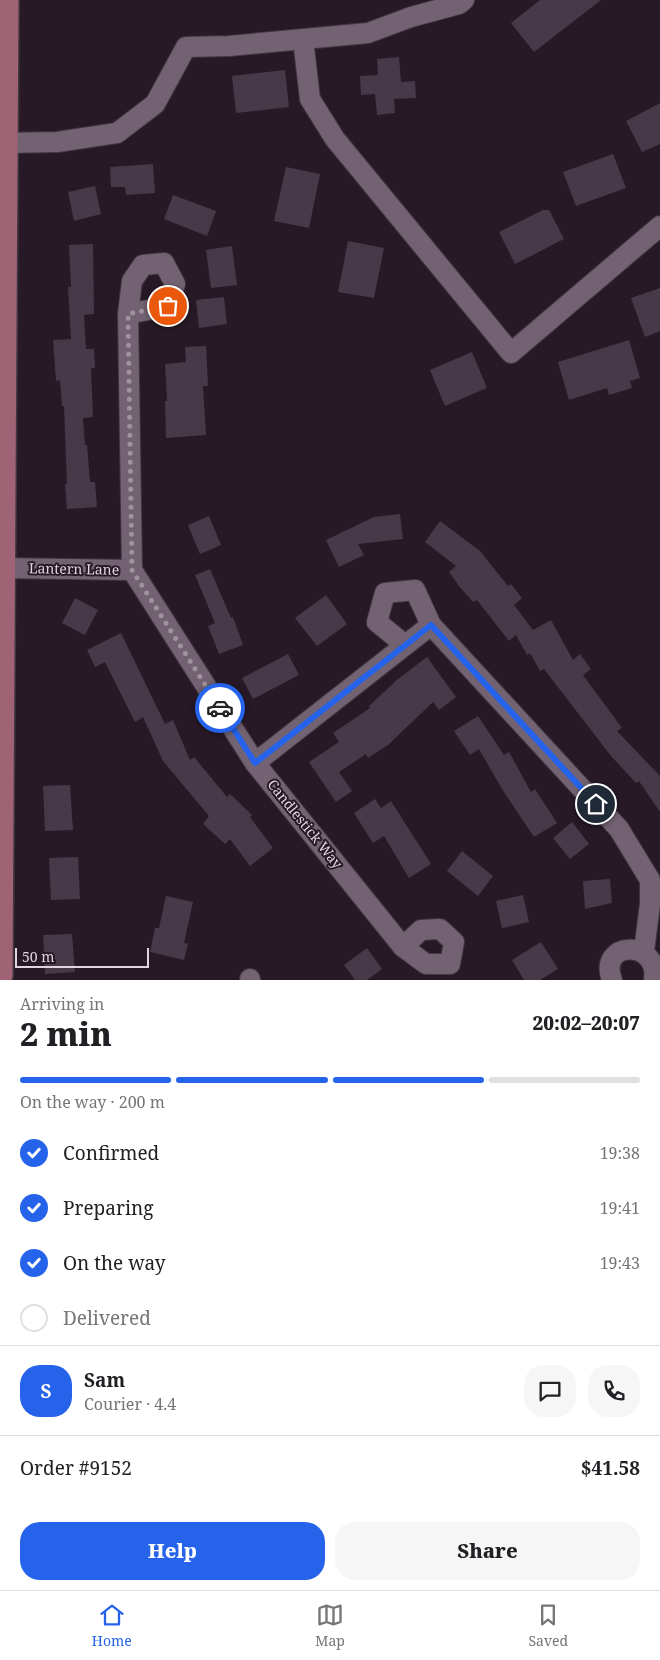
<!DOCTYPE html>
<meta charset="utf-8">
<style>
body{margin:0;font-family:"Noto Serif",serif;background:#f6f6f6;color:#202124;height:100vh;display:flex;flex-direction:column;font-size:19px;white-space:nowrap}
*{box-sizing:border-box;margin:0}
p{font-size:16px;color:#757577}
.icon{flex:none;width:28px;height:28px;fill:none;stroke:currentColor;stroke-width:2;stroke-linecap:round;stroke-linejoin:round}
.map{position:relative;height:980px;overflow:hidden}
.details{display:flex;flex-direction:column;background:#fff;flex:1}
.details>*{flex:none}
.scale{position:absolute;left:15px;bottom:12px;width:134px;box-sizing:border-box;padding-left:5px;border:2px solid #dfd6de;border-top:0;font-size:14px;line-height:18px;white-space:nowrap;color:#dfd6de;-webkit-text-stroke:4px #271a26;paint-order:stroke}
.pin{position:absolute;display:grid;place-items:center;width:42px;height:42px;color:#fff;margin:-21px;border:2px solid #fff;border-radius:50%;box-shadow:0 1px 5px #0007}
.courier{position:absolute;display:grid;place-items:center;width:50px;height:50px;margin:-25px;border:4px solid #2563eb;border-radius:50%;background:#fff;color:#222;box-shadow:0 1px 6px #0007}
.head em{font-style:normal;font-weight:800}
.head div{display:flex;flex-direction:column-reverse}
.head{display:flex;align-items:center;justify-content:space-between;height:85px;padding:0 20px}
h1{font-size:32px;font-weight:800;line-height:38px}
.bar{display:grid;grid-template-columns:repeat(4,1fr);gap:8px 5px;align-content:center;height:60px;padding:0 20px}
.bar i{height:6px;border-radius:4px;background:#e0e0e0}
.bar .selected{background:#2563eb}
.bar p{grid-column:span 4}
.line{display:flex;align-items:center;gap:12px;padding:0 20px;border-top:1px solid #e0e0e0}
.line div{flex:1}
.round{display:grid;place-items:center;flex:none;width:52px;height:52px;border-radius:20px;background:#f6f6f6}
ol{padding:0 20px;list-style:none}
li{display:flex;align-items:center;gap:15px;height:55px}
li p{margin-inline-start:auto}
li .icon{padding:5px;border-radius:50%;background:#2563eb;color:#fff;stroke-width:4}
li:last-child{color:#757577}
li i{width:28px;height:28px;border:2px solid #e0e0e0;border-radius:50%}
.cta{display:flex;gap:10px;margin-top:auto;padding:10px 20px}
.cta a{flex:1;height:58px;border-radius:20px;background:#2563eb;color:#fff;font-size:20px;font-weight:800;line-height:58px;text-align:center}
.cta a+a{background:#f6f6f6;color:#202124}
.menu{display:flex;justify-content:space-around;align-items:center;height:70px;border-top:1px solid #e0e0e0;background:#fff;font-size:14px;color:#757577}
.menu a{display:grid;justify-items:center;gap:2px}
.menu .selected{color:#2563eb}
.map>svg:first-child{display:block}
.building{fill:#473947}
.lines{fill:none;stroke-linecap:round;stroke-linejoin:round}
.minor-casing{stroke:#413741;stroke-width:22}
.major-casing{stroke:#413741;stroke-width:28}
.minor{stroke:#736372;stroke-width:20}
.major{stroke:#a06275;stroke-width:25}
.done{stroke:#9f949e;stroke-width:5;stroke-dasharray:0 9}
.route{stroke:#2563eb;stroke-width:6}
.labels{text-anchor:middle;stroke-width:4;stroke-linejoin:round;paint-order:stroke}
.street-label{font-size:14px;fill:#dfd6de;stroke:#271a26}
</style>
<div class="map">
<svg width="660" height="980" viewBox="0 0 660 980">
<rect width="100%" height="100%" fill="#271a26"/>
<g class="building">
<polygon points="540,0 601,0 534,52 511,23"/>
<polygon points="399,57 401,82 415,81 416,98 394,99 395,113 377,115 375,94 361,95 360,76 378,75 377,59"/>
<polygon points="285,70 289,107 236,113 232,76"/>
<polygon points="660,103 660,144 642,152 626,121"/>
<polygon points="613,154 626,188 576,206 563,172"/>
<polygon points="153,164 155,193 126,195 125,187 111,187 110,167"/>
<polygon points="286,167 320,174 309,228 274,221"/>
<polygon points="95,186 101,214 74,221 68,192"/>
<polygon points="173,195 216,211 207,236 164,219"/>
<polygon points="543,210 549,210 564,239 515,264 499,232"/>
<polygon points="348,241 384,248 374,298 338,292"/>
<polygon points="93,244 94,314 84,315 86,349 94,349 95,368 91,368 93,417 83,418 85,445 87,445 90,482 95,482 97,507 67,509 65,484 67,484 64,406 62,406 60,380 56,381 53,340 71,339 68,287 71,287 69,245"/>
<polygon points="232,246 237,285 211,288 206,250"/>
<polygon points="660,288 660,331 645,337 631,298"/>
<polygon points="224,297 227,324 199,328 196,300"/>
<polygon points="629,340 640,378 630,381 632,388 609,395 607,388 569,400 558,362"/>
<polygon points="206,346 208,386 203,386 206,435 166,438 165,401 167,401 165,364 186,362 185,347"/>
<polygon points="472,352 487,388 445,406 430,370"/>
<polygon points="400,514 403,539 358,544 364,555 339,567 326,540 374,517"/>
<polygon points="209,516 221,545 200,554 188,525"/>
<polygon points="440,521 480,551 508,586 511,584 522,598 514,605 533,630 551,620 573,660 580,654 591,669 583,675 622,728 617,731 660,776 660,812 639,781 636,783 611,756 544,669 540,671 530,653 527,655 516,635 509,641 477,600 473,602 459,586 449,572 456,566 425,542"/>
<polygon points="210,569 231,618 233,617 243,645 219,654 208,626 215,623 195,575"/>
<polygon points="326,595 347,624 317,646 295,618"/>
<polygon points="75,598 98,610 85,635 62,623"/>
<polygon points="121,633 165,724 173,720 190,760 194,757 227,797 230,794 252,815 250,817 273,848 250,866 230,839 225,844 203,824 209,816 163,761 143,717 135,722 105,662 95,667 87,650"/>
<polygon points="288,654 299,675 253,699 242,678"/>
<polygon points="427,657 456,697 439,710 433,702 388,745 368,758 366,754 339,772 352,791 336,802 309,762 339,742 333,733 370,708 369,706 398,679"/>
<polygon points="478,716 504,755 509,752 531,792 535,789 557,823 534,837 502,789 479,749 470,755 454,731"/>
<polygon points="70,785 73,830 45,831 43,786"/>
<polygon points="375,799 381,808 391,801 431,864 409,878 384,836 373,843 354,813"/>
<polygon points="572,822 589,844 570,859 553,838"/>
<polygon points="462,851 493,876 478,896 447,871"/>
<polygon points="78,857 80,899 51,900 49,858"/>
<polygon points="610,879 612,903 585,909 583,881"/>
<polygon points="523,895 529,922 502,928 496,901"/>
<polygon points="166,896 193,902 184,943 188,944 184,960 150,952 155,928 159,928"/>
<polygon points="72,934 75,972 45,974 43,935"/>
<polygon points="541,942 558,969 540,980 524,980 512,960"/>
<polygon points="367,948 382,969 367,980 355,980 344,965"/>
</g>
<g class="lines">
<g class="minor-casing">
<g id="minor">
<polyline points="303,39 310,99 335,139 511,353 660,226"/>
<polyline points="5,143 57,142 117,133 155,104 186,47 229,46 368,33 411,17 459,4 464,0"/>
<polyline points="128,314 168,306 175,284 164,263 143,265 132,281 128,314 132,570"/>
<polyline points="0,568 132,570"/>
<polyline points="132,570 255,763 403,947 426,964 450,964 454,942 440,929 421,930 403,947"/>
<polyline points="405,645 377,622 385,593 415,590 431,625 619,829 650,880 650,904 644,951"/>
<polyline points="255,763 431,625"/>
<polyline points="250,980 250,979"/>
<path d="M612 980C597 940 660 939 654 980"/>
</g>
</g>
<g class="major-casing">
<polyline id="major" points="0,975 6,0"/>
</g>
<use href="#minor" class="minor"/>
<use href="#major" class="major"/>
</g>
<g class="lines">
<polyline class="done" points="168,306 128,314 132,570 220,708"/>
<polyline class="route" points="220,708 255,763 431,625 596,804"/>
</g>
<g class="labels">
<g class="street-label">
<text transform="translate(74 569) rotate(1)" y="5">Lantern Lane</text>
<text transform="translate(305 824) rotate(51)" y="5">Candlestick Way</text>
</g>
</g>
</svg>
<div class="scale">50 m</div>
<div class="pin" style="left:168px;top:306px;background:#ea580c"><svg class="icon" aria-label="bag" viewBox="0 0 24 24"><path d="M5 8h14l-1 12H6zM9 8a3 3 0 0 1 6 0"/></svg></div>
<div class="pin" style="left:596px;top:804px;background:#1f2937"><svg class="icon" aria-label="home" viewBox="0 0 24 24"><path d="M3 11l9-7 9 7M6 9v11h12V9"/></svg></div>
<div class="courier" style="left:220px;top:708px"><svg class="icon" aria-label="car" viewBox="0 0 24 24"><path d="M5 17H2v-5l4-1 3-4h7l3 4 3 1v5h-3M9 17h6M6 11h13"/><circle cx="7" cy="17" r="2"/><circle cx="17" cy="17" r="2"/></svg></div>
</div>
<section class="details">
<div class="head"><div><h1>2 min</h1><p>Arriving in</p></div><em>20:02–20:07</em></div>
<div class="bar"><i class="selected"></i><i class="selected"></i><i class="selected"></i><i></i><p>On the way · 200 m</p></div>
<ol>
<li><svg class="icon" aria-label="check" viewBox="0 0 24 24"><path d="M5 12l5 5 9-10"/></svg>Confirmed<p>19:38</p></li>
<li><svg class="icon" aria-label="check" viewBox="0 0 24 24"><path d="M5 12l5 5 9-10"/></svg>Preparing<p>19:41</p></li>
<li><svg class="icon" aria-label="check" viewBox="0 0 24 24"><path d="M5 12l5 5 9-10"/></svg>On the way<p>19:43</p></li>
<li><i></i>Delivered</li>
</ol>
<div class="line" style="height:90px"><b class="round" style="background:#2563eb;color:#fff">S</b><div><b>Sam</b><p>Courier · 4.4</p></div><a class="round"><svg class="icon" aria-label="chat" viewBox="0 0 24 24"><path d="M4 5h16v11H9l-5 4z"/></svg></a><a class="round"><svg class="icon" aria-label="phone" viewBox="0 0 24 24"><path d="M5 4h4l2 5-3 2q2 4 5 5l2-3 5 2v4C11 20 4 13 5 4z"/></svg></a></div>
<div class="line" style="height:65px"><div>Order #9152</div><b>$41.58</b></div>
<div class="cta"><a>Help</a><a>Share</a></div>
</section>
<nav class="menu">
<a class="selected"><svg class="icon" aria-label="home" viewBox="0 0 24 24"><path d="M3 11l9-7 9 7M6 9v11h12V9"/></svg>Home</a>
<a><svg class="icon" aria-label="map" viewBox="0 0 24 24"><path d="M3 6l6-2 6 2 6-2v14l-6 2-6-2-6 2zM9 4v14M15 6v14"/></svg>Map</a>
<a><svg class="icon" aria-label="saved" viewBox="0 0 24 24"><path d="M7 4h10v16l-5-4-5 4z"/></svg>Saved</a>
</nav>
